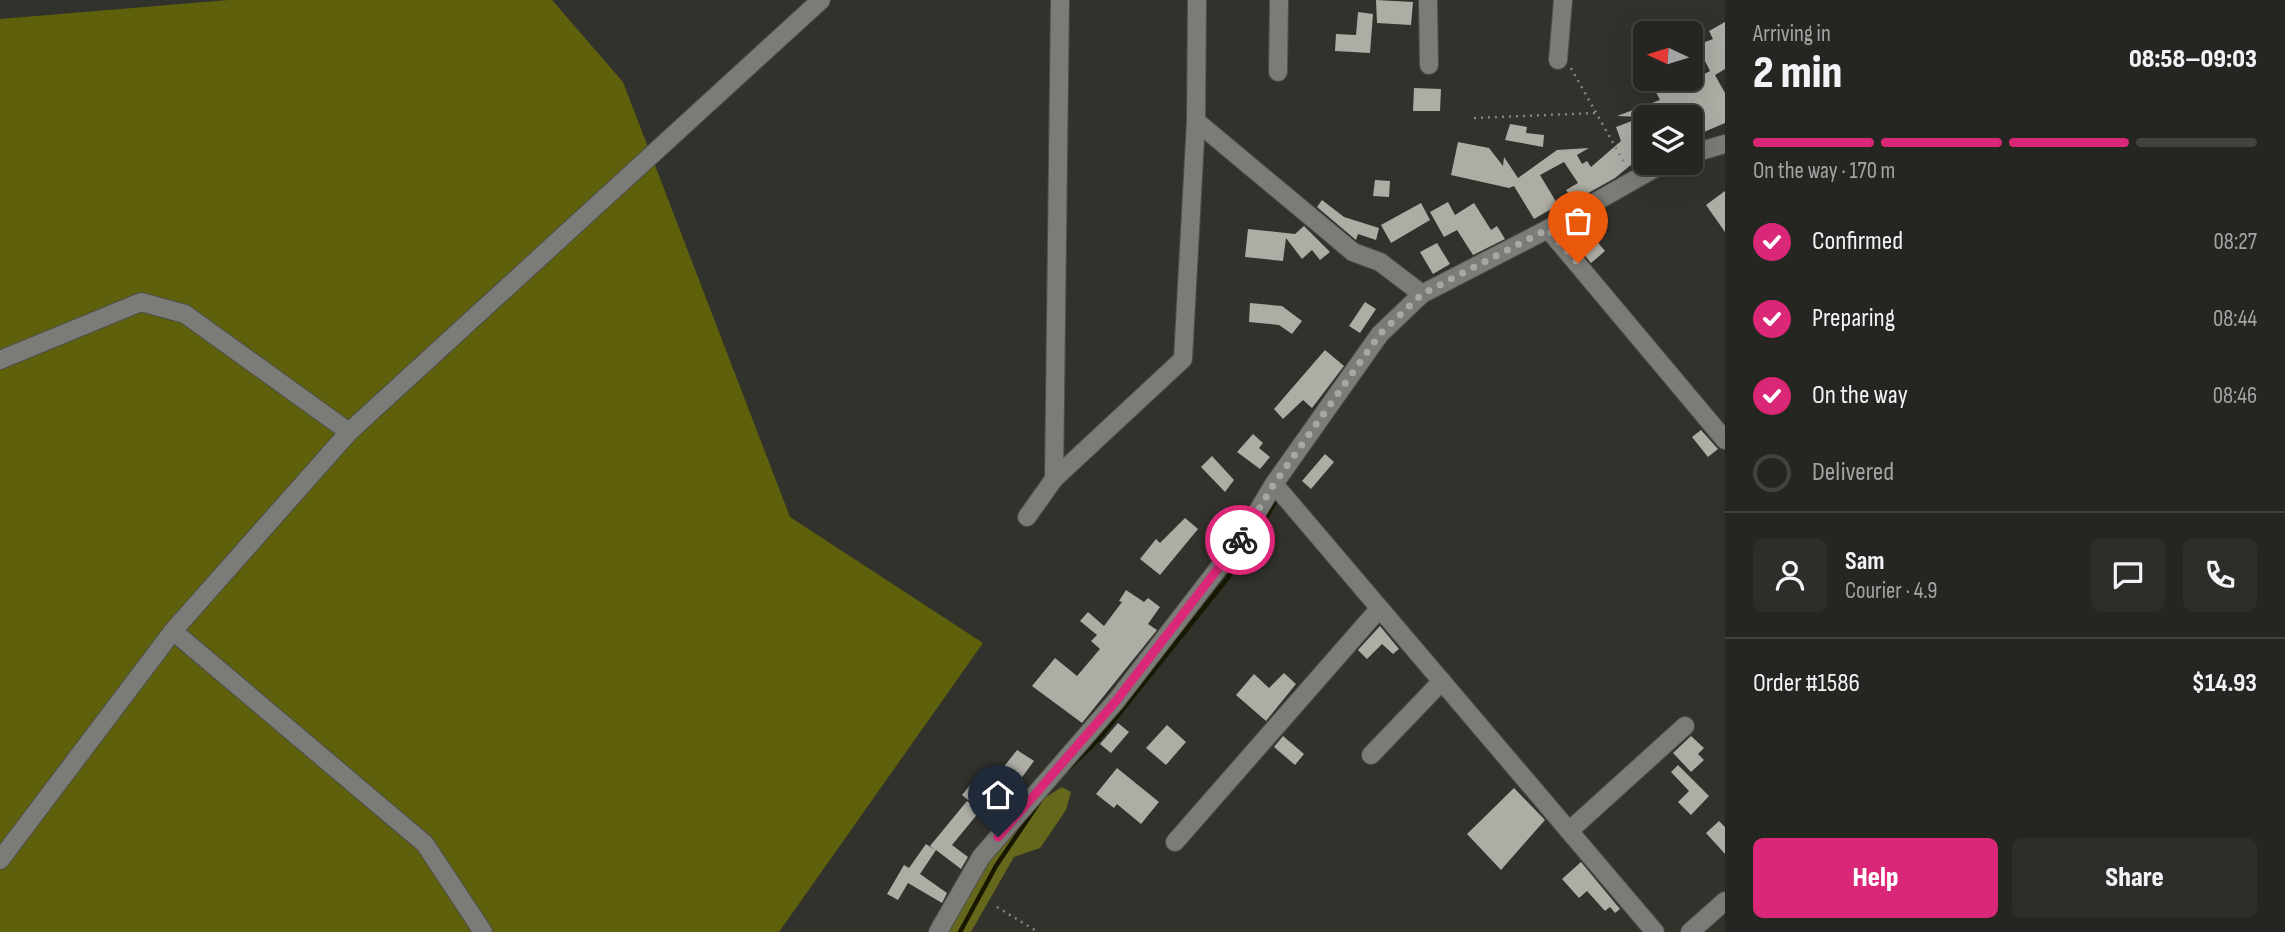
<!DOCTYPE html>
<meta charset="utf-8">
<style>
body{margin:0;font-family:"Sofia Sans Condensed",sans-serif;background:#2d2e2a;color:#f1f3f6;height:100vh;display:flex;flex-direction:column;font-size:26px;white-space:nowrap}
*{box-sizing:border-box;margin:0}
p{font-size:23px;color:#a3a5a5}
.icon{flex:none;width:38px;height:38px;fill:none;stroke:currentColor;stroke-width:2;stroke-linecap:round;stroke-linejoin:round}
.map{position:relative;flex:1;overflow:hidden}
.panel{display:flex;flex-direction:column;background:#252621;width:560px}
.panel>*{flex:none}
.needle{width:46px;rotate:274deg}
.tools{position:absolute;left:1633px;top:21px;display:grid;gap:14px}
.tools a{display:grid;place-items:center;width:70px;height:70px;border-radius:10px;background:#252621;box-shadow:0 7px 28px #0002,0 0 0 2px #42433f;font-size:35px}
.pin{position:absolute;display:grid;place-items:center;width:60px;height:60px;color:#fff;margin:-72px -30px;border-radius:50% 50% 50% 0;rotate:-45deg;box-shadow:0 0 7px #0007}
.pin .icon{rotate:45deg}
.courier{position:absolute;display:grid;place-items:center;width:70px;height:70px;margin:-35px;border:5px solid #db2777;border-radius:50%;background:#fff;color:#222;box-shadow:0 2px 9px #0007}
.headline em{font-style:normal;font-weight:800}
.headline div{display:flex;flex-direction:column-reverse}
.headline{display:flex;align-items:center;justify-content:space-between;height:119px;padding:0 28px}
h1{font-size:46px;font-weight:800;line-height:52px}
.bar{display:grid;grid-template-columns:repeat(4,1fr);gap:10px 7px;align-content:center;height:84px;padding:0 28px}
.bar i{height:9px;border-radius:5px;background:#42433f}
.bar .current{background:#db2777}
.bar p{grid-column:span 4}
.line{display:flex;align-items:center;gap:18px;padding:0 28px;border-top:2px solid #42433f}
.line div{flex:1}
.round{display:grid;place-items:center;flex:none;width:74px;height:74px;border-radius:10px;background:#2d2e2a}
ol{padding:0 28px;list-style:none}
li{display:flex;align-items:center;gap:21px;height:77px}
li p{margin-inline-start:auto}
li .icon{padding:7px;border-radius:50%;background:#db2777;color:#fff;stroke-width:4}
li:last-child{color:#a3a5a5}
li i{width:38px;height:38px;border:4px solid #42433f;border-radius:50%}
.cta{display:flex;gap:14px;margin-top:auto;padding:14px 28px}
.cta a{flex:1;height:80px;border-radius:10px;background:#db2777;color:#fff;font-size:28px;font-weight:800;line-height:80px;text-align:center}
.cta a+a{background:#2d2e2a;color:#f1f3f6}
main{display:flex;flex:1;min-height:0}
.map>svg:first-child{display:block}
.green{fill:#5e600b}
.forest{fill:#65671b}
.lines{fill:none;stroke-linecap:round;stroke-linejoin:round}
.stream{stroke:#181800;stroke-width:4.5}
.building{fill:#adada6}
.minor-casing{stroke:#4e4f49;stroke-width:20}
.path{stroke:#858581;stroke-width:2.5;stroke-dasharray:2 5;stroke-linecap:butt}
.minor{stroke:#7b7b78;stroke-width:18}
.done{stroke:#a7a8a4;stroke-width:7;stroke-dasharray:0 12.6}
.route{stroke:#db2777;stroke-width:9}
</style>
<main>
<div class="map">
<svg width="1725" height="932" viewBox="0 0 1725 932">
<rect width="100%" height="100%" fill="#31322c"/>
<polygon class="green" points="229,0 552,0 623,82 790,517 983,643 779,932 0,932 0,19"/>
<polygon class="forest" points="1062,787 1071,792 1066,810 1040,848 1014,857 971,932 946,932 996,846 1030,807"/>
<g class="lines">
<g class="stream">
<polyline points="1069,768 1098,740 1246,555 1278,496"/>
<polyline points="960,932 996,866 1040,801"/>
</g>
</g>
<g class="building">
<polygon points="1376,0 1413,2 1411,25 1377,23"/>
<polygon points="1358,12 1373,14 1370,53 1335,51 1336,34 1356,35"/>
<polygon points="1725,22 1725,69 1715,75 1725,93 1725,123 1704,132 1697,115 1682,117 1678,109 1663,117 1645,117 1645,161 1634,167 1632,164 1615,178 1574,201 1566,190 1578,183 1564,162 1540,175 1558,205 1534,219 1514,186 1509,188 1451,175 1458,142 1489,148 1503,166 1504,157 1518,178 1557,150 1589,148 1577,155 1582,164 1587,161 1591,167 1621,141 1616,127 1642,117 1617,116 1660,100 1652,84 1675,79 1679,88 1710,71 1697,45 1713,39 1709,31"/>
<polygon points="1414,88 1441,89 1440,111 1413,111"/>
<polygon points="1510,124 1527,127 1526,133 1544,135 1543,147 1505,140"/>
<polygon points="1375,180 1390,181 1389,197 1373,196"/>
<polygon points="1725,191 1725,232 1706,205"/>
<polygon points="1322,200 1344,217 1379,228 1376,240 1358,234 1356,240 1317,207"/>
<polygon points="1448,202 1455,215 1474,203 1491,230 1497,226 1505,239 1473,255 1457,230 1444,237 1430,212"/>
<polygon points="1421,203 1430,220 1391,243 1381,225"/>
<polygon points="1304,226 1330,252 1320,260 1312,250 1302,259 1286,238 1283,261 1245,257 1248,229 1295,234"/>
<polygon points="1578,236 1586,246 1595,239 1605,251 1591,263 1573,241"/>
<polygon points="1437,243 1450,264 1433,274 1420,252"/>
<polygon points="1365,302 1376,309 1360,333 1349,326"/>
<polygon points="1250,303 1282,306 1302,321 1292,334 1279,325 1249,322"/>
<polygon points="1325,350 1344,366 1312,408 1303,400 1283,419 1274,409"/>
<polygon points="1701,430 1718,449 1708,457 1692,437"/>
<polygon points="1253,434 1263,443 1259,448 1270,457 1260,469 1237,452"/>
<polygon points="1325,454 1334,462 1311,489 1302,481"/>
<polygon points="1212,456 1234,480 1225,492 1201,467"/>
<polygon points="1185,518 1198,529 1160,575 1140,559 1156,539 1160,543"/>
<polygon points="1126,590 1144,602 1148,598 1160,607 1148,624 1157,630 1082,723 1032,686 1055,658 1077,676 1100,649 1091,641 1097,635 1080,621 1088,612 1104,626 1122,602 1119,601"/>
<polygon points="1380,626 1399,649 1393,654 1382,644 1367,659 1358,650"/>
<polygon points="1284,673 1296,684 1266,721 1236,695 1254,674 1269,688"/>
<polygon points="1118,723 1129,732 1111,753 1100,744"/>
<polygon points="1167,725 1186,742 1166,765 1146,748"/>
<polygon points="1283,736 1304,754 1295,765 1274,747"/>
<polygon points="1691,736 1704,748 1698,754 1704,760 1691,772 1673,753"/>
<polygon points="1017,750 1034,761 1012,791 995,778"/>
<polygon points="1678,765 1709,796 1691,815 1678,802 1689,791 1671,772"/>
<polygon points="1117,768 1159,802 1141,824 1117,804 1114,808 1096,794"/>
<polygon points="979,774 991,784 974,805 962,795"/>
<polygon points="1514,788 1545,820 1501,870 1467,834"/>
<polygon points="967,801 980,811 952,845 968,857 961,869 936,850 920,874 947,893 942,903 908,883 898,900 887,894 904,865 909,868 926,844 935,850 930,846"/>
<polygon points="1719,821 1725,827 1725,854 1706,833"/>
<polygon points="1581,862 1620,909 1615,913 1610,907 1605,911 1587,891 1579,898 1562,879"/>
</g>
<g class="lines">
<g class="minor-casing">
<g id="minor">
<polyline points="1428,0 1429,65"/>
<polyline points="1558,60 1563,0"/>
<polyline points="1278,72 1279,0"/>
<polyline points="1196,121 1353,252 1380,262 1422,294"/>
<polyline points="1690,154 1725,144"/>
<polyline points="1548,229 1725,440"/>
<polyline points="0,360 141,302 185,314 349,432"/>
<polyline points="1054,479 1060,0"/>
<polyline points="1274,484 1655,932"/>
<polyline points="1027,517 1054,479 1183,359 1196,121 1197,0"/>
<polyline points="173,631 425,844 483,932"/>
<polyline points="1371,755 1442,681"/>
<polyline points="1569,831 1685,726"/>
<polyline points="1175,842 1379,609"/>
<polyline points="0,860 173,631 349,432 821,0"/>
<polyline points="938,932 981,857 1116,701 1241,539 1274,484 1380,334 1422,294 1548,229 1664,163"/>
<polyline points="1690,932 1725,901"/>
</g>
</g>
<g class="path">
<polyline points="1571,68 1626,166"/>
<polyline points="1474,118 1596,113"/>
<polyline points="997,907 1038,932"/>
</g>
<use href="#minor" class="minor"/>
</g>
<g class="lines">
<polyline class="done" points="1240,540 1274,484 1380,334 1422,294 1548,229 1578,263"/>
<polyline class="route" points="998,837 1116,701 1240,540"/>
</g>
</svg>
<div class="tools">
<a><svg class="needle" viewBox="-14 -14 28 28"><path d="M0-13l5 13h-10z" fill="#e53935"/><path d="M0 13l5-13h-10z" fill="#a3a5a5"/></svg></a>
<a><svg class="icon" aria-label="layers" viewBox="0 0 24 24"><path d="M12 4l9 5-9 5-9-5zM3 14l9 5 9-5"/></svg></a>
</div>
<div class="pin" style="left:1578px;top:263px;background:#ea580c"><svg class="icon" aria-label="bag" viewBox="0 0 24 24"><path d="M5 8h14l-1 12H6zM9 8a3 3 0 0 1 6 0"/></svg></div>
<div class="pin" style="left:998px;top:837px;background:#1f2937"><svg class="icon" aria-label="home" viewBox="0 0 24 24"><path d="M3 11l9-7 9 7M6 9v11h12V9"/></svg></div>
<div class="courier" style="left:1240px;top:540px"><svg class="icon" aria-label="bike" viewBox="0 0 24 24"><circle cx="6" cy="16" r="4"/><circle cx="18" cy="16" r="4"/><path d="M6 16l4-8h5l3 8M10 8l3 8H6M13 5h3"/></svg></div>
</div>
<section class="panel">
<div class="headline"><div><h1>2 min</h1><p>Arriving in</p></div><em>08:58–09:03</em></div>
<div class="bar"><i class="current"></i><i class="current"></i><i class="current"></i><i></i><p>On the way · 170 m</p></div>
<ol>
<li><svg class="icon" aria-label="check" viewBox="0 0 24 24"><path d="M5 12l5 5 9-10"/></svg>Confirmed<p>08:27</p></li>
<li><svg class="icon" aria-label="check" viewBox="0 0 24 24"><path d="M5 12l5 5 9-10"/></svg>Preparing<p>08:44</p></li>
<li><svg class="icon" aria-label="check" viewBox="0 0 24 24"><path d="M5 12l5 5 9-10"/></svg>On the way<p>08:46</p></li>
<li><i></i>Delivered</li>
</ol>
<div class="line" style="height:126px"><a class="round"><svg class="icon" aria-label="person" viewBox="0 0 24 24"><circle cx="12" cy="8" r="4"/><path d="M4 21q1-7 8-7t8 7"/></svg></a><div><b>Sam</b><p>Courier · 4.9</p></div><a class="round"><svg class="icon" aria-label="chat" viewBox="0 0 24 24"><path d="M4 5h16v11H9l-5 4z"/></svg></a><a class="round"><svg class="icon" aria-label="phone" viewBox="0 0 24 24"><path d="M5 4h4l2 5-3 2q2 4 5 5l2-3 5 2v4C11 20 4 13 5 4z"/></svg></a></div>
<div class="line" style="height:91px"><div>Order #1586</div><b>$14.93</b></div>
<div class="cta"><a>Help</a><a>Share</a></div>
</section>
</main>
